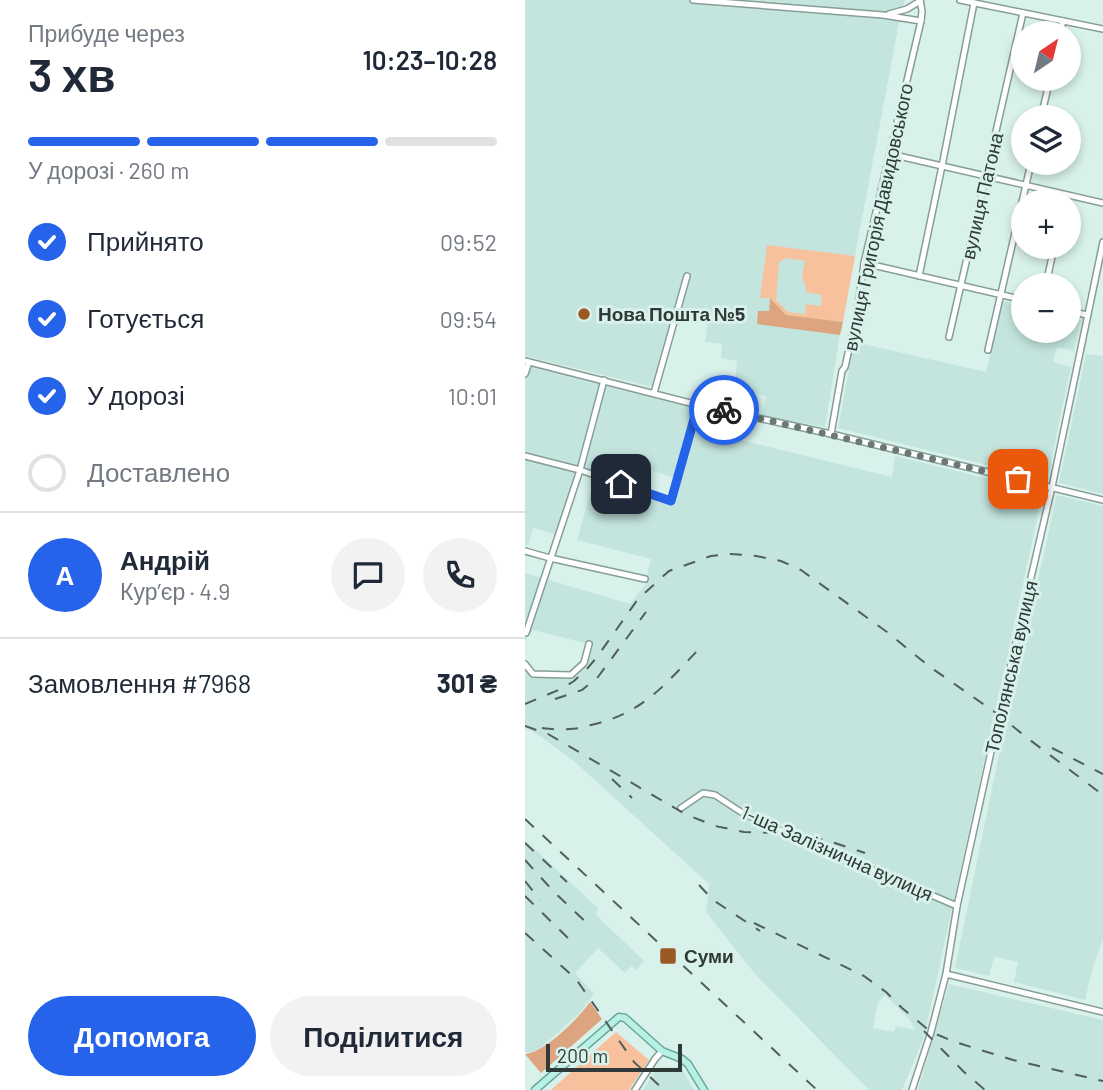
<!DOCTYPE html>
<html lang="uk">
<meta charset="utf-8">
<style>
body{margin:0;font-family:Barlow,sans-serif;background:#f2f2f3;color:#1f2937;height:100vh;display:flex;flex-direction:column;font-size:26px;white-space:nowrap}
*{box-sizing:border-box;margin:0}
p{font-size:23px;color:#747a83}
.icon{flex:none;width:38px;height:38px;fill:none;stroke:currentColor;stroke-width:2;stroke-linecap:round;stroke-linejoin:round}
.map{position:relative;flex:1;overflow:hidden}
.sheet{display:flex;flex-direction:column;background:#fff;width:525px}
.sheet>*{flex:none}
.needle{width:46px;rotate:35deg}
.controls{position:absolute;left:486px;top:21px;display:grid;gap:14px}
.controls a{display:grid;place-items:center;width:70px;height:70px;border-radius:50%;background:#fff;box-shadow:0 4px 10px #0003;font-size:35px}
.scale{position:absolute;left:21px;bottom:18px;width:136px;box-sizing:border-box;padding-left:7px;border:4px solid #2f3937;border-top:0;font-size:19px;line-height:24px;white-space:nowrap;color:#2f3937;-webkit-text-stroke:5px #d8f1eb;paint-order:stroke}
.pin{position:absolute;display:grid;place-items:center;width:60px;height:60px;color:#fff;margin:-30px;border-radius:14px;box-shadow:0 4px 10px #0006}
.courier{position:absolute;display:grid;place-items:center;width:70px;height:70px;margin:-35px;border:5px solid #2563eb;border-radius:50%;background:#fff;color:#222;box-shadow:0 2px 9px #0007}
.head em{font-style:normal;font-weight:600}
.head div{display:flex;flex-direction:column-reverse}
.head{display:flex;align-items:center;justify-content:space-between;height:119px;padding:0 28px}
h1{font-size:46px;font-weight:600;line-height:52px}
.bar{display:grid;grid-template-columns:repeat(4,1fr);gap:10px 7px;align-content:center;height:84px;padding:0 28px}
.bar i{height:9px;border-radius:5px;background:#e0e1e3}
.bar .on{background:#2563eb}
.bar p{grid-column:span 4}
.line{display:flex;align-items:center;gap:18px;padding:0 28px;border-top:2px solid #e0e1e3}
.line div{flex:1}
.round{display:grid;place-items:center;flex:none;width:74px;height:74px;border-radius:37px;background:#f2f2f3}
ol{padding:0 28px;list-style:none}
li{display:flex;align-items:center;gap:21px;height:77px}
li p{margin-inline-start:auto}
li .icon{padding:7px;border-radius:50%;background:#2563eb;color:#fff;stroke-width:4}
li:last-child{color:#747a83}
li i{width:38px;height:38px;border:4px solid #e0e1e3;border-radius:50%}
.button{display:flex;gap:14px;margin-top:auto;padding:14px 28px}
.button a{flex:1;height:80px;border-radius:42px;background:#2563eb;color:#fff;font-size:28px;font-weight:600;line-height:80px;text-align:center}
.button a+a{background:#f2f2f3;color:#1f2937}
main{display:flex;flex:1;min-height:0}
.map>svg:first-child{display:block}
.built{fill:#c4e5de;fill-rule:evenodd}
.green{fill:#f7c19d;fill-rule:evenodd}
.forest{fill:#dca57f}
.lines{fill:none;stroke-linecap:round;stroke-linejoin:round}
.minor-casing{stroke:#879e98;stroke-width:8}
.major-casing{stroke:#6aa99c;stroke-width:9}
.minor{stroke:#fff;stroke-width:5}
.major{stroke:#b8f0e5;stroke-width:6}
.rail{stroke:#515e5b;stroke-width:2;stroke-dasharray:12 12;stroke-linecap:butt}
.done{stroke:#6a7976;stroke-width:7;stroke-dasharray:0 12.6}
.route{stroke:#2563eb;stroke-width:9}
.poi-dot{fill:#995824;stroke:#d8f1eb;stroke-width:2.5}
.labels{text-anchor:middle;stroke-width:6;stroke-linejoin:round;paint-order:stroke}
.street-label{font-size:19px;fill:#2f3937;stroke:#d8f1eb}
.poi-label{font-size:19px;font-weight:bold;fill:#2f3937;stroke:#d8f1eb;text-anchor:start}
</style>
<main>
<section class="sheet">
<div class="head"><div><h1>3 хв</h1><p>Прибуде через</p></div><em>10:23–10:28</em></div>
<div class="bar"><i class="on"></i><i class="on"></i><i class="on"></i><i></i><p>У дорозі · 260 m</p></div>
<ol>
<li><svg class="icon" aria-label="check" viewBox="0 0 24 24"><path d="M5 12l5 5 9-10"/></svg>Прийнято<p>09:52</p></li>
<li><svg class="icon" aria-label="check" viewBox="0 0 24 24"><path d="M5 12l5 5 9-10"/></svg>Готується<p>09:54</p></li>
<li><svg class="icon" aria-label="check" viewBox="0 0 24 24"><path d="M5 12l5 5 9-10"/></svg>У дорозі<p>10:01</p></li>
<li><i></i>Доставлено</li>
</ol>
<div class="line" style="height:126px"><b class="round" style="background:#2563eb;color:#fff">А</b><div><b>Андрій</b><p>Кур’єр · 4.9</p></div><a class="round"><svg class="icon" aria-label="chat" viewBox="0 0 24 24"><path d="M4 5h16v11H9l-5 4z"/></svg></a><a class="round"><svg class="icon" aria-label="phone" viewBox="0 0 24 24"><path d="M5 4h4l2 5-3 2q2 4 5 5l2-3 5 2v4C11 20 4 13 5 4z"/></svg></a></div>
<div class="line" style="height:91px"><div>Замовлення #7968</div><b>301 ₴</b></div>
<div class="button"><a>Допомога</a><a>Поділитися</a></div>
</section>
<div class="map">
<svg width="578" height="1090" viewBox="0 0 578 1090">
<rect width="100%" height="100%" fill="#d8f1eb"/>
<g class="built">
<polygon points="0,0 380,0 374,23 315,335 300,427 237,416 241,396 210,389 212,361 196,358 197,344 180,342 184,316 151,308 127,387 0,356"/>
<polygon points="478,301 499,306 499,331 544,331 544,317 556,320 549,351 532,347 528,362 546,367 522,480 313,428 329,342 461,372"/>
<polygon points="561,354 578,356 578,494 534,483"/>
<path d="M0 366 168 408 163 427 367 477 370 456 518 492 399 1037 377 1090H344L230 974 181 912 184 884 50 762 12 734 0 728V664L8 674 46 675 59 663 64 644 8 630 0 641V573L105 604 120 585 126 559 52 540 70 476 55 470 32 535 8 528 3 546 0 545ZM82 455 149 478 143 499 75 477ZM360 995 383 1018 391 1030 371 1026 369 1032 348 1028 353 1003Z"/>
<polygon points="532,495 578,506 578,938 568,967 560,1000 489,982 493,962 469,957 464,976 430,968 477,740"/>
<polygon points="0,840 74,909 70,914 119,961 111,970 106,966 100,973 73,948 50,973 69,994 57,1010 50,1017 18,1046 7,1052 0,1052"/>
<polygon points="424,984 578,1020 578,1090 393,1090"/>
<polygon points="156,1067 169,1090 118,1090 132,1068"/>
</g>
<g class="green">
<path d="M242 245 330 256 318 322 261 315 245 298H235ZM262 258 280 261 277 276 281 287V292L297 295 296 306 281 304 280 314 263 312 251 300 254 262Z"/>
<polygon points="91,1032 124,1060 104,1090 26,1090"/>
</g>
<g class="forest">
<polygon points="245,298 261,315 318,322 315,335 232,324 233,311 244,311"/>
<path d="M65 1002 77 1019 16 1073 0 1054C19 1053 54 1018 65 1002Z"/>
</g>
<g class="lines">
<g class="minor-casing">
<g id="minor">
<polyline points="168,0 358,15 396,21"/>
<polyline points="435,0 578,29"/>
<polyline points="364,14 382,9 395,1"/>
<polyline points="535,33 538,21"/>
<polyline points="516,117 525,79"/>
<polyline points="365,154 578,203"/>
<polyline points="339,263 499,300"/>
<polyline points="394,276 417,166 449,3"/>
<polyline points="521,285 529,247"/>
<polyline points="544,311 562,315"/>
<polyline points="424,337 498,13"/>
<polyline points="463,350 506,163"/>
<polyline points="0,361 173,405 306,434 578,500"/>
<polyline points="0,374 4,362"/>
<polyline points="129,393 162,276"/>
<path d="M306 434 317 371 320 367C328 332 335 298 339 263L396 21 397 11 395 0"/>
<polyline points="0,456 55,470 146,501 173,405"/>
<polyline points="0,551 25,558 120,579"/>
<polyline points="1,633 55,470 79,380"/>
<polyline points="0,664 8,674 46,675 59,663 64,644"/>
<polyline points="156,808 178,793 190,795 216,812 261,833 432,906"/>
<polyline points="421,974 578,1012"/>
<polyline points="110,1090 130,1059 137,1051"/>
<polyline points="387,1090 406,1032 421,974 432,906 475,711 527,487 578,242"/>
</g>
</g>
<g class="major-casing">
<polyline id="major" points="10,1090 94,1017 100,1018 137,1051 157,1059 163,1064 179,1090"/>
</g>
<use href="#minor" class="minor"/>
<use href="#major" class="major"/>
<g class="rail">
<polyline points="30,699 57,690 73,677 121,612"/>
<polyline points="0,704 36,689 49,681 62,669 72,657 113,599 144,571 186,556 206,554 231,556 256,561 276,570 362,632 405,667 474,715 501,737 578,795"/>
<polyline points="0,726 23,734 160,814 190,826 219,832 261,833 304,841 340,853"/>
<path d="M17 728C26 729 35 730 44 729 52 729 59 727 66 725 119 713 139 685 175 648"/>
<polyline points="527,748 578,774"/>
<polyline points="87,779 107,798"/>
<polyline points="0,819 292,1090"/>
<polyline points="0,843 42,882"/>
<polyline points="0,860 29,892 65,926"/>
<polyline points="0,881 15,900"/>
<polyline points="174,885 188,900 235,931"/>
<polyline points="0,896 45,940"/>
<polyline points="229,923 339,976 361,992 377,1008 406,1032 430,1042 488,1060 578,1081"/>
<polyline points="0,933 51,979 109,1062 139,1090"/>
<polyline points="399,1031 439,1072 460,1090"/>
</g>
</g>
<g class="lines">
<polyline class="done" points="199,410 493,479"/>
<polyline class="route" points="96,484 146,501 173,405 199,410"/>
</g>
<g class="poi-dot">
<circle cx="59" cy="314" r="7"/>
<rect x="134" y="947" width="18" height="18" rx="3.5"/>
</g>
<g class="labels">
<g class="street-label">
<text transform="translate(457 196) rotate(-77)" y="7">вулиця Патона</text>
<text transform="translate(353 217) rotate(-78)" y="7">вулиця Григорія Давидовського</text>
<text transform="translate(486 667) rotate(-77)" y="7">Тополянська вулиця</text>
<text transform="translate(312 853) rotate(24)" y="7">1-ша Залізнична вулиця</text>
</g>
<g class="poi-label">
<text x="73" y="321">Нова Пошта №5</text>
<text x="159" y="963">Суми</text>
</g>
</g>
</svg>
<div class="controls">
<a><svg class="needle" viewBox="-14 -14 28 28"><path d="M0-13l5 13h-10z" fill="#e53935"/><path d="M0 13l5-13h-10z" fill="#747a83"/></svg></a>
<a><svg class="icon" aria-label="layers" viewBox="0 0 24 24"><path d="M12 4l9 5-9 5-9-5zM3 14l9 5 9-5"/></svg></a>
<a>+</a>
<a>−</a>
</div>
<div class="scale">200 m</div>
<div class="pin" style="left:493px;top:479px;background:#ea580c"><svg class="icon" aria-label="bag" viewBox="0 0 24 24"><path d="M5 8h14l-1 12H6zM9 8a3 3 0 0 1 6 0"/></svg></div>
<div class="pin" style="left:96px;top:484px;background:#1f2937"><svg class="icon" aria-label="home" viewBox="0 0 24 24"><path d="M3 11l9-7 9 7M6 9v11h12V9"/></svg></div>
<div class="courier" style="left:199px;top:410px"><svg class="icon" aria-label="bike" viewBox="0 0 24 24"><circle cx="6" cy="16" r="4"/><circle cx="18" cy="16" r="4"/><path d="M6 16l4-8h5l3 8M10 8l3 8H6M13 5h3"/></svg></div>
</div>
</main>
